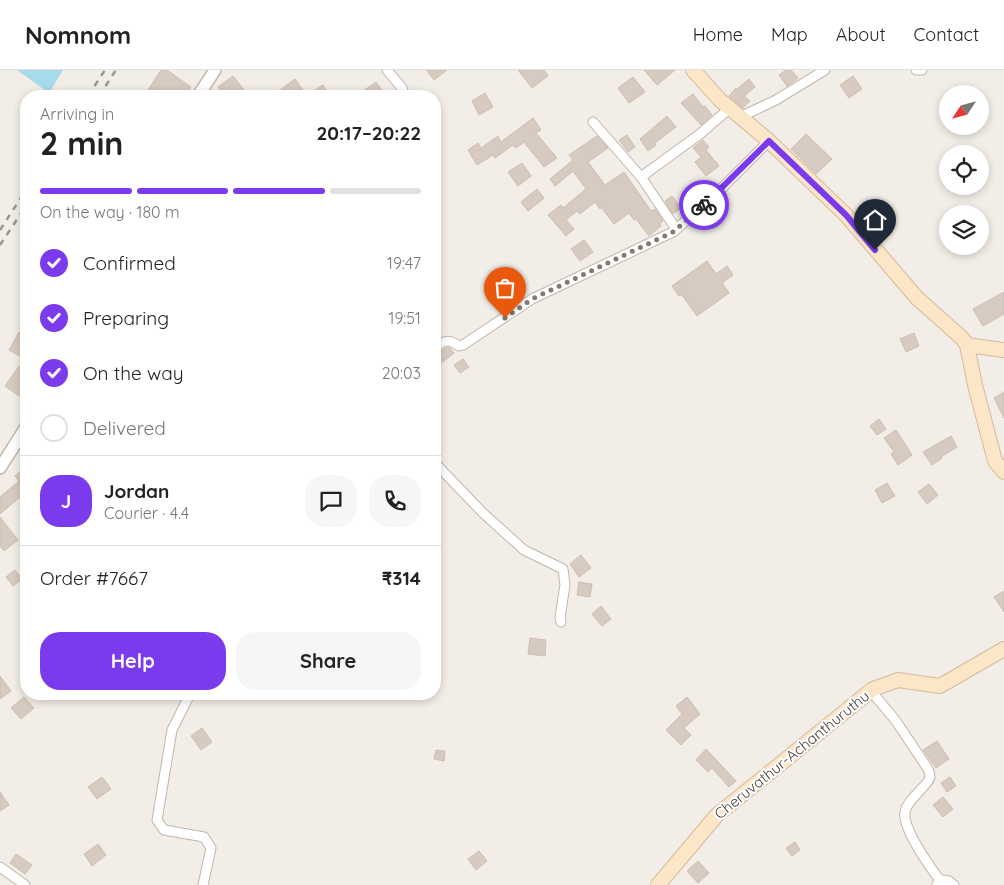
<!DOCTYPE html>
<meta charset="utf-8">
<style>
body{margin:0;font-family:Quicksand,sans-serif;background:#f6f6f6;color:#222;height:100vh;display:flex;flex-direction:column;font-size:19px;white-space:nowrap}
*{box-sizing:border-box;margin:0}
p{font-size:16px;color:#767676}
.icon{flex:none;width:28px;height:28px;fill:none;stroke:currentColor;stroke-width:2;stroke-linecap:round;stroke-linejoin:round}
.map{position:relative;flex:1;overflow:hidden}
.drawer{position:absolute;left:20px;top:20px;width:421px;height:610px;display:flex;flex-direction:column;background:#fff;border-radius:20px;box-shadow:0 2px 8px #0003}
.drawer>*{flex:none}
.needle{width:32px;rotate:234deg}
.tools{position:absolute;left:939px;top:15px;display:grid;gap:10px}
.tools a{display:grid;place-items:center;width:50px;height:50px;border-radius:50%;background:#fff;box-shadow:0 2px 8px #0003;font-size:25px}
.pin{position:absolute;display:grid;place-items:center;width:42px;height:42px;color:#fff;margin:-51px -21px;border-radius:50% 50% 50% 0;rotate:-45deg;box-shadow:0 0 5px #0007}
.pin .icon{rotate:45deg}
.courier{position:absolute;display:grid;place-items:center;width:50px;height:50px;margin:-25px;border:4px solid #7c3aed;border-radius:50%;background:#fff;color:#222;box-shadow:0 1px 6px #0007}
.head em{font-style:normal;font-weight:700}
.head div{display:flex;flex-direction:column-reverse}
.head{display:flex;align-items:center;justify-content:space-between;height:85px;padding:0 20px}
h1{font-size:32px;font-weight:700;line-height:38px}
.bar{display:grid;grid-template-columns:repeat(4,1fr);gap:8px 5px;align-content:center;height:60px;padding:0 20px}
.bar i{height:6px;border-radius:4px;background:#e0e0e0}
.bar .selected{background:#7c3aed}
.bar p{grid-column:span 4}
.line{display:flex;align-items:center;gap:12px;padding:0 20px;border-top:1px solid #e0e0e0}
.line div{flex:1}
.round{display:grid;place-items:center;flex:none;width:52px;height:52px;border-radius:20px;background:#f6f6f6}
ol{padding:0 20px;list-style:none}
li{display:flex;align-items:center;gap:15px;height:55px}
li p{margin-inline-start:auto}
li .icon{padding:5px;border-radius:50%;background:#7c3aed;color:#fff;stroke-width:4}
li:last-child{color:#767676}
li i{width:28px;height:28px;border:2px solid #e0e0e0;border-radius:50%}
.action{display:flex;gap:10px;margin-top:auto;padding:10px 20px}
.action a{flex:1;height:58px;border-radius:20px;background:#7c3aed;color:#fff;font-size:20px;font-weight:700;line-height:58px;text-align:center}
.action a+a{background:#f6f6f6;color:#222}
header{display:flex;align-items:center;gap:30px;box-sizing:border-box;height:70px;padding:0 25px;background:#fff;border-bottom:1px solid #e0e0e0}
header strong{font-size:24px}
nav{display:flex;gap:28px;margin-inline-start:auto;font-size:18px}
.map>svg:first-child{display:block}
.water{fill:#a7dbec}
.building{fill:#d7cac0;stroke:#cebeb1}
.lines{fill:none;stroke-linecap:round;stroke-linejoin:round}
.minor-casing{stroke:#c0b6ad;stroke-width:11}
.tertiary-casing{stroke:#c0b6ad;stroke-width:14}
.secondary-casing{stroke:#d3bb9c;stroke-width:16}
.minor{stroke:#fff;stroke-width:9}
.tertiary{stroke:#fff;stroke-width:11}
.secondary{stroke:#fbe6c8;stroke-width:14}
.rail{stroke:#969696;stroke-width:2.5;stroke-dasharray:6 6;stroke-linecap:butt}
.done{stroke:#827b75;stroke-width:5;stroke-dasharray:0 9}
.route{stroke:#7c3aed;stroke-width:6}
.labels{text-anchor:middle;stroke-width:4;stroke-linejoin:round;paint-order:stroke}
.street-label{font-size:15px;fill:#453d37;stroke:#fff}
</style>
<header>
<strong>Nomnom</strong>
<nav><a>Home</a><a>Map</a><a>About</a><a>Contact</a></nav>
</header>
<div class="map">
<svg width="1004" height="815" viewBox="0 0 1004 815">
<rect width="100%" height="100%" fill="#f3ede7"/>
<polygon class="water" points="17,0 63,0 49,23"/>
<g class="building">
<polygon points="161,0 167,0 191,17 185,26 144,26"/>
<polygon points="426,0 447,0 434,10"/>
<polygon points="518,0 544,0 548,6 532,18"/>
<polygon points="644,0 675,0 657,15"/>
<polygon points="786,0 791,0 798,8 787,16 779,5"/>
<polygon points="233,6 249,26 225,26 218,17"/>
<polygon points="853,6 862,19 849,28 840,15"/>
<polygon points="633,7 645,22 629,33 618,18"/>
<polygon points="295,9 307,25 323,15 330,26 272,26"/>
<polygon points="749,9 755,17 744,26 750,31 743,38 729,26 736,18 737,19"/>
<polygon points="376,12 386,26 356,26"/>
<polygon points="485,23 493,37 479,45 472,31"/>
<polygon points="693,24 703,37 705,36 712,45 701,55 681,33"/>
<polygon points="667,46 676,57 655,73 656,75 648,81 640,69"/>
<polygon points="533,48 541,60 536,63 557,88 544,97 524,72 516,78 513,75 495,88 493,85 477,95 468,80 478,73 481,78 498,66 501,72"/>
<polygon points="806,64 832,89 816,104 791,79"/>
<polygon points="627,65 635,77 628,82 619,70"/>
<polygon points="597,66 608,78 588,92 605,115 624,102 651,141 655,139 663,151 660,154 661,156 649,166 636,149 634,150 629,143 614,154 601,137 600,139 595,132 580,144 577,141 566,150 574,159 566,166 548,145 561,135 563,138 586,119 573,101 555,116 550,109 573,90 569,85"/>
<polygon points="703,70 709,77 706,80 719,96 706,106 695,92 701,87 693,78"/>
<polygon points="522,93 531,106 518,116 508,102"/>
<polygon points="537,119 544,128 528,141 521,132"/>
<polygon points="672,126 681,138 673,144 665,131"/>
<polygon points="584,170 593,182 580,191 571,179"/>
<polygon points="707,191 716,204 727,196 733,205 722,213 729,223 697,246 682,225 679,226 672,216"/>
<polygon points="1004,222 1004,244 983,256 973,239"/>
<polygon points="19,262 26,267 26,275 20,286 9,280"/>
<polygon points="914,263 919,276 906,282 900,269"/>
<polygon points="447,278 450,278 454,283 435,298 435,284"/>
<polygon points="463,289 469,297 460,303 454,295"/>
<polygon points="19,296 26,301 26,315 19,326 5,316"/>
<polygon points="1004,322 1004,348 994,328"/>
<polygon points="879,349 886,359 877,365 870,356"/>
<polygon points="896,360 912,385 898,395 891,384 894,382 884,368"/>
<polygon points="951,366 957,377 941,387 942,388 932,395 923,382"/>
<polygon points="26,397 26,422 0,444 0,427 19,411 15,406"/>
<polygon points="887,413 895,426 882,433 875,420"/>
<polygon points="929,414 938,425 927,434 918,422"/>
<polygon points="0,447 18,470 4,481 0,476"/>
<polygon points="581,485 591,498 579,507 570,494"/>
<polygon points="15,500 22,509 13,516 6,507"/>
<polygon points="579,512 592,514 590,527 577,525"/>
<polygon points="1004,521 1004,542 994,527"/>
<polygon points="601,536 611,549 602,556 592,544"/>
<polygon points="530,568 546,570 545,586 528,584"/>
<polygon points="0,606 11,621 0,629"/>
<polygon points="24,627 34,638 21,649 11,638"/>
<polygon points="687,627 700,644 684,658 691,665 681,675 666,660 682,644 676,636"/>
<polygon points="202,658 212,672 201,680 191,666"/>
<polygon points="937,671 949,689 936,698 923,680"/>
<polygon points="706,679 736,711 729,717 712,698 708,702 696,690"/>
<polygon points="436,680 445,681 444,691 434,689"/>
<polygon points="102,707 111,719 97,729 88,717"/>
<polygon points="950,707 956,716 947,722 941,713"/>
<polygon points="0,722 9,735 0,741"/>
<polygon points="943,727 953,739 943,747 933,735"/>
<polygon points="795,772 800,780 792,786 786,778"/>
<polygon points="98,774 106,785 92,796 84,784"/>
<polygon points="479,781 487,791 476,800 468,789"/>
<polygon points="16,784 32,795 25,804 10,793"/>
<polygon points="698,791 709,803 698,813 687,801"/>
</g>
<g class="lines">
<g class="minor-casing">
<g id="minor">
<polyline points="387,0 402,18 403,21 401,26"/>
<polyline points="916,0 922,0"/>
<polyline points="740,47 776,30 825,0"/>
<polyline points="593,52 641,107 700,64 730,38"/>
<polyline points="641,107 676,159"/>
<path d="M435 278C444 270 449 269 459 276L463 275 532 229 673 162 712 128 769 71"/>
<polyline points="435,393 483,443 524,480 563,499 565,515 560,547 561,552"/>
<path d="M871 621 896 651 928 699C929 701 930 706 930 707 929 715 907 729 905 742 902 759 931 798 941 812"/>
<polyline points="190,624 172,660 157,750 164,760 204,767 211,778 203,815"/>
<polyline points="0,797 25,815"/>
<polyline points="937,814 943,810 949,811 954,815"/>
</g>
</g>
<g class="tertiary-casing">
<g id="tertiary">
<polyline points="198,26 215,0"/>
<polyline points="0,398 26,357"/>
</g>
</g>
<g class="secondary-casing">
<g id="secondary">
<polyline points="693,0 719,29 769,71 846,145 917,228 962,268 967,275 975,315 995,391 1004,402"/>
<polyline points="967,275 1004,280"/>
<polyline points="658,815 717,745 873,619 898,610 940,616 1004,579"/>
</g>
</g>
<use href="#minor" class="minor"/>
<use href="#tertiary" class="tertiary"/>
<use href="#secondary" class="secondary"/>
<g class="rail">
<polyline points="88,26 105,0"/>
<polyline points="99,26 116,0"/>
<polyline points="0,160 26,120"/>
<polyline points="0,175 26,136"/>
</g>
</g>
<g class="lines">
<polyline class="done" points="505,248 532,229 673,162 704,135"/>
<polyline class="route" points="704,135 769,71 846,145 875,180"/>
</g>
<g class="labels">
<g class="street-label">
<text transform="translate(792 685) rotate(-39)" y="5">Cheruvathur-Achanthuruthu</text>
</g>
</g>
</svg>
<div class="tools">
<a><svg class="needle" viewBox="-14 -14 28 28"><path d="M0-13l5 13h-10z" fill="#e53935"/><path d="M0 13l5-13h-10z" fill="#767676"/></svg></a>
<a><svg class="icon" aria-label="locate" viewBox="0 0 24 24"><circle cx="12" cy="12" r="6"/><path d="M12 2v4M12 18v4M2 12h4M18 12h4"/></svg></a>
<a><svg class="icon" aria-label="layers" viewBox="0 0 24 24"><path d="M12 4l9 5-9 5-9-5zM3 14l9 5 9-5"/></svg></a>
</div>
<div class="pin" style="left:505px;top:248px;background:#ea580c"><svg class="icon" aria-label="bag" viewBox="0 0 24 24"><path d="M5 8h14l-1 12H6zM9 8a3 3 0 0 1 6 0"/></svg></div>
<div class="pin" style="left:875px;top:180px;background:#1f2937"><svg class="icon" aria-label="home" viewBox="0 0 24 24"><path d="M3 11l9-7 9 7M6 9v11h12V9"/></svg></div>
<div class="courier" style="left:704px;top:135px"><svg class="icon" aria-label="bike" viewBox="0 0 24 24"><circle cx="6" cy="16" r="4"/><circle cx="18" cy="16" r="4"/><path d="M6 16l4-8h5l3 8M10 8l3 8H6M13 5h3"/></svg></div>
<section class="drawer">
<div class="head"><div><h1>2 min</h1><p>Arriving in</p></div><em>20:17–20:22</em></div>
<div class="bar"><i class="selected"></i><i class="selected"></i><i class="selected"></i><i></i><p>On the way · 180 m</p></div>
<ol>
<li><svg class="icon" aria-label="check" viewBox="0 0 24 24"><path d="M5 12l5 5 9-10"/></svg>Confirmed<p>19:47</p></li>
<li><svg class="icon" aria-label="check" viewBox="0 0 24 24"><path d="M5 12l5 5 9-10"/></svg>Preparing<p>19:51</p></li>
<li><svg class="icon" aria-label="check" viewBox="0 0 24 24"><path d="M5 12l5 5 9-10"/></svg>On the way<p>20:03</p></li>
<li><i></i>Delivered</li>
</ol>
<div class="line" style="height:90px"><b class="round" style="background:#7c3aed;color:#fff">J</b><div><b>Jordan</b><p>Courier · 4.4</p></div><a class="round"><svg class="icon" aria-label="chat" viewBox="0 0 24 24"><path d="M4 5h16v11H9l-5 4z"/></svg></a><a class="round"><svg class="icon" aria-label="phone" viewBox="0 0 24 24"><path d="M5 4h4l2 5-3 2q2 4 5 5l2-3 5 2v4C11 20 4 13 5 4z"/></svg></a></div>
<div class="line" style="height:65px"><div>Order #7667</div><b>₹314</b></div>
<div class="action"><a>Help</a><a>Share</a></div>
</section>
</div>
